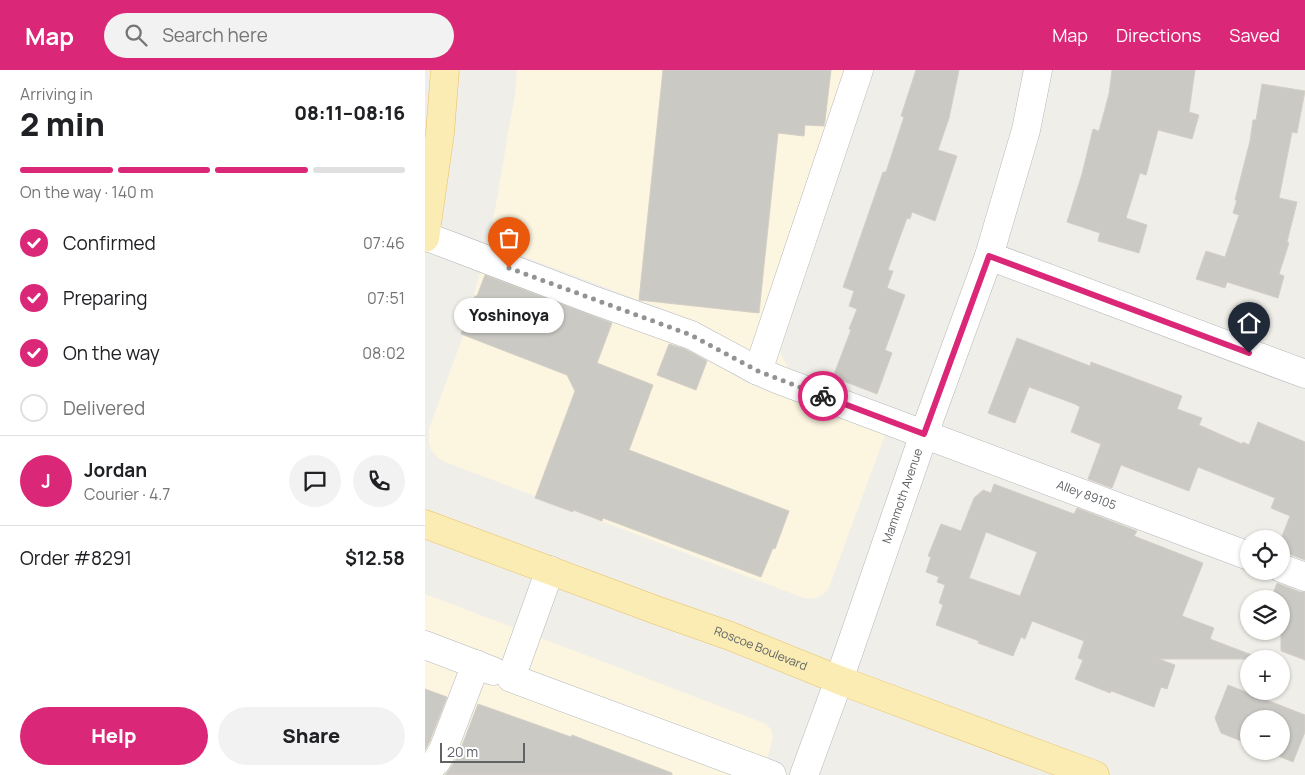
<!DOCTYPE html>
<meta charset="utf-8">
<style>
body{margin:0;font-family:Manrope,sans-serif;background:#f2f2f2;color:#202124;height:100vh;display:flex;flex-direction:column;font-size:19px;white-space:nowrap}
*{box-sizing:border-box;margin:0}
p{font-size:16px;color:#757577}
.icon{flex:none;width:28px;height:28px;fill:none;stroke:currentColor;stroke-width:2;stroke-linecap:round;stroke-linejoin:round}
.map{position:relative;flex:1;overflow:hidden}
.details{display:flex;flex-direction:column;background:#fff;width:425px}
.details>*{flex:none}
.controls{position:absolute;left:815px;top:460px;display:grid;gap:10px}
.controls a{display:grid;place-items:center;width:50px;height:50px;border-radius:50%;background:#fff;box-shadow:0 1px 4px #0004;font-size:25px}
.scale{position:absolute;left:15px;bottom:12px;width:85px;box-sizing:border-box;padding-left:5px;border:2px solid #5f6266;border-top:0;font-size:14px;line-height:18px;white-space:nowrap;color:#5f6266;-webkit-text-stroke:4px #fff;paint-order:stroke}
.pin{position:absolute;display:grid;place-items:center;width:42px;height:42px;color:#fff;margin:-51px -21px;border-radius:50% 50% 50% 0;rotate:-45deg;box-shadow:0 0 5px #0007}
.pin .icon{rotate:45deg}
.courier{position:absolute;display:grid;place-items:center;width:50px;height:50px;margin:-25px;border:4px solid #db2777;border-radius:50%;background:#fff;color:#222;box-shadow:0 1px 6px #0007}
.bubble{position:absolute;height:35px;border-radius:18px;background:#fff;box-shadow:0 1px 4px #0004;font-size:16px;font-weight:800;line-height:35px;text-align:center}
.headline em{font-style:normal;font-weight:800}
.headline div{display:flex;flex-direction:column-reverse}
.headline{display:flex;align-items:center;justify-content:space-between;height:85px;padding:0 20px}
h1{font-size:32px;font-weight:800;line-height:38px}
.bar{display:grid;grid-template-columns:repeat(4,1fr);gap:8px 5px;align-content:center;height:60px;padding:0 20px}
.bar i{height:6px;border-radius:4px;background:#e0e0e0}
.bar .active{background:#db2777}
.bar p{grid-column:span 4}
.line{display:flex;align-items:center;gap:12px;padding:0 20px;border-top:1px solid #e0e0e0}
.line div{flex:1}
.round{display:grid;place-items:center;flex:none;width:52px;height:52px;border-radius:26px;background:#f2f2f2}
ol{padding:0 20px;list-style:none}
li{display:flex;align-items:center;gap:15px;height:55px}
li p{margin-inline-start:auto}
li .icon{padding:5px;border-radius:50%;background:#db2777;color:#fff;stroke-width:4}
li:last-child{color:#757577}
li i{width:28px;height:28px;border:2px solid #e0e0e0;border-radius:50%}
.primary-button{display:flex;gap:10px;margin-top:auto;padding:10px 20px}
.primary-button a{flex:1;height:58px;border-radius:30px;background:#db2777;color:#fff;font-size:20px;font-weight:800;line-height:58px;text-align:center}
.primary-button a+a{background:#f2f2f2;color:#202124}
header{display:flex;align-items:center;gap:30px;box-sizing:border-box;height:70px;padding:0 25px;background:#db2777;color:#fff}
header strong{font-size:24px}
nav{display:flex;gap:28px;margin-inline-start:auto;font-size:18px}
.search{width:350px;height:45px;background:#f2f2f2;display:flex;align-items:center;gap:12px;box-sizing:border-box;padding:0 18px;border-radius:28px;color:#757577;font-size:19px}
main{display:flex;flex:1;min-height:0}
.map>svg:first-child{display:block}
.commercial{fill:#fcf5e0}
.building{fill:#cbc9c4;stroke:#d4cfc6;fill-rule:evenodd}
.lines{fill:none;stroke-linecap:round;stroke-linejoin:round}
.minor-casing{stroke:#b4b7bb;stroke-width:29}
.major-casing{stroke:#e8c168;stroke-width:29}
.minor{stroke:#fff;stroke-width:28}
.major{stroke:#faecb3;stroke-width:28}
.done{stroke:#929394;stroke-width:5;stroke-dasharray:0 9}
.route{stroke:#db2777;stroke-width:6}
.labels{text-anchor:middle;stroke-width:4;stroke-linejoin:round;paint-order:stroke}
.street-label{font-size:12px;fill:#5f6266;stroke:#fff}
</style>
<header>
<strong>Map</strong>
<div class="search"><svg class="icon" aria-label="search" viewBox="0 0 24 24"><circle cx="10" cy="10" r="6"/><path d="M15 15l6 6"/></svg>Search here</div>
<nav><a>Map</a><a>Directions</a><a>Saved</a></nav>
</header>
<main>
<section class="details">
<div class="headline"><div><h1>2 min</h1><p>Arriving in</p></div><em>08:11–08:16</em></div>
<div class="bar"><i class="active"></i><i class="active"></i><i class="active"></i><i></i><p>On the way · 140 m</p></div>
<ol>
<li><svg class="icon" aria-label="check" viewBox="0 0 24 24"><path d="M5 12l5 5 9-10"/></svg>Confirmed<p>07:46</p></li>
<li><svg class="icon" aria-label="check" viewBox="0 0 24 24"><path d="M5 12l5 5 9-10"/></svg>Preparing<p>07:51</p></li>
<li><svg class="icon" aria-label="check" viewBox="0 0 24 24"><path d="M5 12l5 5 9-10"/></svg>On the way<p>08:02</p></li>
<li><i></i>Delivered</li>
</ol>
<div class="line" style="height:90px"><b class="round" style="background:#db2777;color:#fff">J</b><div><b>Jordan</b><p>Courier · 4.7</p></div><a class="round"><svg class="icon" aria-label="chat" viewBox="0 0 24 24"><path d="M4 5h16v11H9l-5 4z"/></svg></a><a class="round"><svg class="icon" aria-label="phone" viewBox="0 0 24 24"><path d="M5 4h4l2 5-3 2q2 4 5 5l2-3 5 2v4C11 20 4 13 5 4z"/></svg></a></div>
<div class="line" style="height:65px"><div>Order #8291</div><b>$12.58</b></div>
<div class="primary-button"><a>Help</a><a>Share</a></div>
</section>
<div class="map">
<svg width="880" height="705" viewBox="0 0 880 705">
<rect width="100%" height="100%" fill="#f0eee8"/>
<g class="commercial">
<polygon points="92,0 449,0 355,282 364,300 326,286 256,246 63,173 72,129 84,57 90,25"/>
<polygon points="56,198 261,275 320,312 460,365 403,520 396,526 387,529 379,528 20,392 13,388 6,380 4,372 4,359 38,266"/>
<polygon points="0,524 339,653 345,658 348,667 343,686 336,705 0,705"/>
</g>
<g class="building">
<polygon points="238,0 406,0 400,51 399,56 380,55 379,66 353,63 334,243 214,230"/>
<polygon points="491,0 534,0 524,48 513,80 532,86 510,151 487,142 485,149 482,148 463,200 468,201 462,218 480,225 460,280 467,283 452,324 408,307 426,260 424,259 432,239 424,236 429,221 418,217 458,102 461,102 479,47 476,46"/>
<polygon points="687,0 770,0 764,42 774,45 767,69 733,60 721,105 715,103 701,148 722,155 714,183 673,171 675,163 642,152 657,104 668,59 674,61 684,24"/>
<polygon points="837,14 880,21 872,63 867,62 854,128 872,132 862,172 864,173 854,204 859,206 853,228 802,212 800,218 771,209 781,181 800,187 814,145 808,143 812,130 810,130 825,71 828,50 831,50"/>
<polygon points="60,205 187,253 172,293 228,315 204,380 364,441 350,479 348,478 336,507 178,448 177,451 148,440 148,442 110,428 150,321 142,305 36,264 50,226 52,226"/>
<polygon points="592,268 665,296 666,292 757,326 752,339 777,348 774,355 817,374 818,372 824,375 833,352 880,372 880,490 864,484 864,482 856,479 856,469 865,446 846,438 850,428 773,397 764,421 696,395 687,418 663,409 676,374 646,362 655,337 650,334 604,317 590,353 563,343"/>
<polygon points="244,274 260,279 282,291 271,320 232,305"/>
<path d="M569 414 649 444 652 438 712 461 709 466 778 493 757 546 789 558 785 569 832 587V589H734L750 595 742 619 736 617 729 637 689 622 686 621 685 623 650 609 658 590 653 588 659 571 607 551 600 569 596 567 588 586 553 573 554 571 511 555 518 535 514 533 520 515 512 512 514 507 501 502 506 487 503 486 516 454 536 461 549 428 558 420 566 423ZM561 462 612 482 595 526 544 508Z"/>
<polygon points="852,513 875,522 880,522 880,590 856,581 856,529 846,529"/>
<polygon points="803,615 880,645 880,662 868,692 841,681 856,681 856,649 824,649 824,674 796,663 790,648"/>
<polygon points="0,619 22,627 4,673 0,680"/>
<polygon points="53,634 146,667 147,665 247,703 247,705 20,705 24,700 33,686"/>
</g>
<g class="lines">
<g class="minor-casing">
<g id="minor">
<path id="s1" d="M0 166 168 230 266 265 333 301 354 310 824 486"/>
<polyline points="564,186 880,304"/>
<polyline points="333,301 434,0"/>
<polyline points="856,498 880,507"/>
<polyline points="125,500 86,608 347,705"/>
<polyline points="0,575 68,601"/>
<polyline points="0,701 11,692 18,680 51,594"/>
<path id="s2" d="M379 705 414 610 499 364 564 186 601 60 613 0"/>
</g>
</g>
<g class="major-casing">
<g id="major">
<polyline points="0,168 15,63 20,0"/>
<path id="s3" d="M0 454 231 540 305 566 414 610 670 705"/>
</g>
</g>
<use href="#minor" class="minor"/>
<use href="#major" class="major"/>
</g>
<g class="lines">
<polyline class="done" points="84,198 266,265 333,301 398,326"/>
<polyline class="route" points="398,326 499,364 564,186 824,283"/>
</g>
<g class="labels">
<g class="street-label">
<text dy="4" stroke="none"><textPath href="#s2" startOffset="296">Mammoth Avenue</textPath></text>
<text dy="4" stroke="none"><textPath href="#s1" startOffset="711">Alley 89105</textPath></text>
<text dy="4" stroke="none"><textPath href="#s3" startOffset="358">Roscoe Boulevard</textPath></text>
</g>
</g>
</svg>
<div class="controls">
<a><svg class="icon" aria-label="locate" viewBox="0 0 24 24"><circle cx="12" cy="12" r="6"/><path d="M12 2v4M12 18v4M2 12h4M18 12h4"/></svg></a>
<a><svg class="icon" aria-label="layers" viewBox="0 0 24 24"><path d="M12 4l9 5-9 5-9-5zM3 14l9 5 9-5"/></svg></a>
<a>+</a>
<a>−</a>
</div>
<div class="scale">20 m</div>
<div class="pin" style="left:84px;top:198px;background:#ea580c"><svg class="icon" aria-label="bag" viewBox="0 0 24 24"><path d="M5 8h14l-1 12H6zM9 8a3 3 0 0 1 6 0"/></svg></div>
<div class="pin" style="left:824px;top:283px;background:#1f2937"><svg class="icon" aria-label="home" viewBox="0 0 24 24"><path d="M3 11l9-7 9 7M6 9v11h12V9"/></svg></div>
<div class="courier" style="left:398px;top:326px"><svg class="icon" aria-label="bike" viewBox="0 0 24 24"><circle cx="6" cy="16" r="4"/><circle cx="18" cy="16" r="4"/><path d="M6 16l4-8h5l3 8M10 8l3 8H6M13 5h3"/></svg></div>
<div class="bubble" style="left:29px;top:228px;width:110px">Yoshinoya</div>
</div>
</main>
